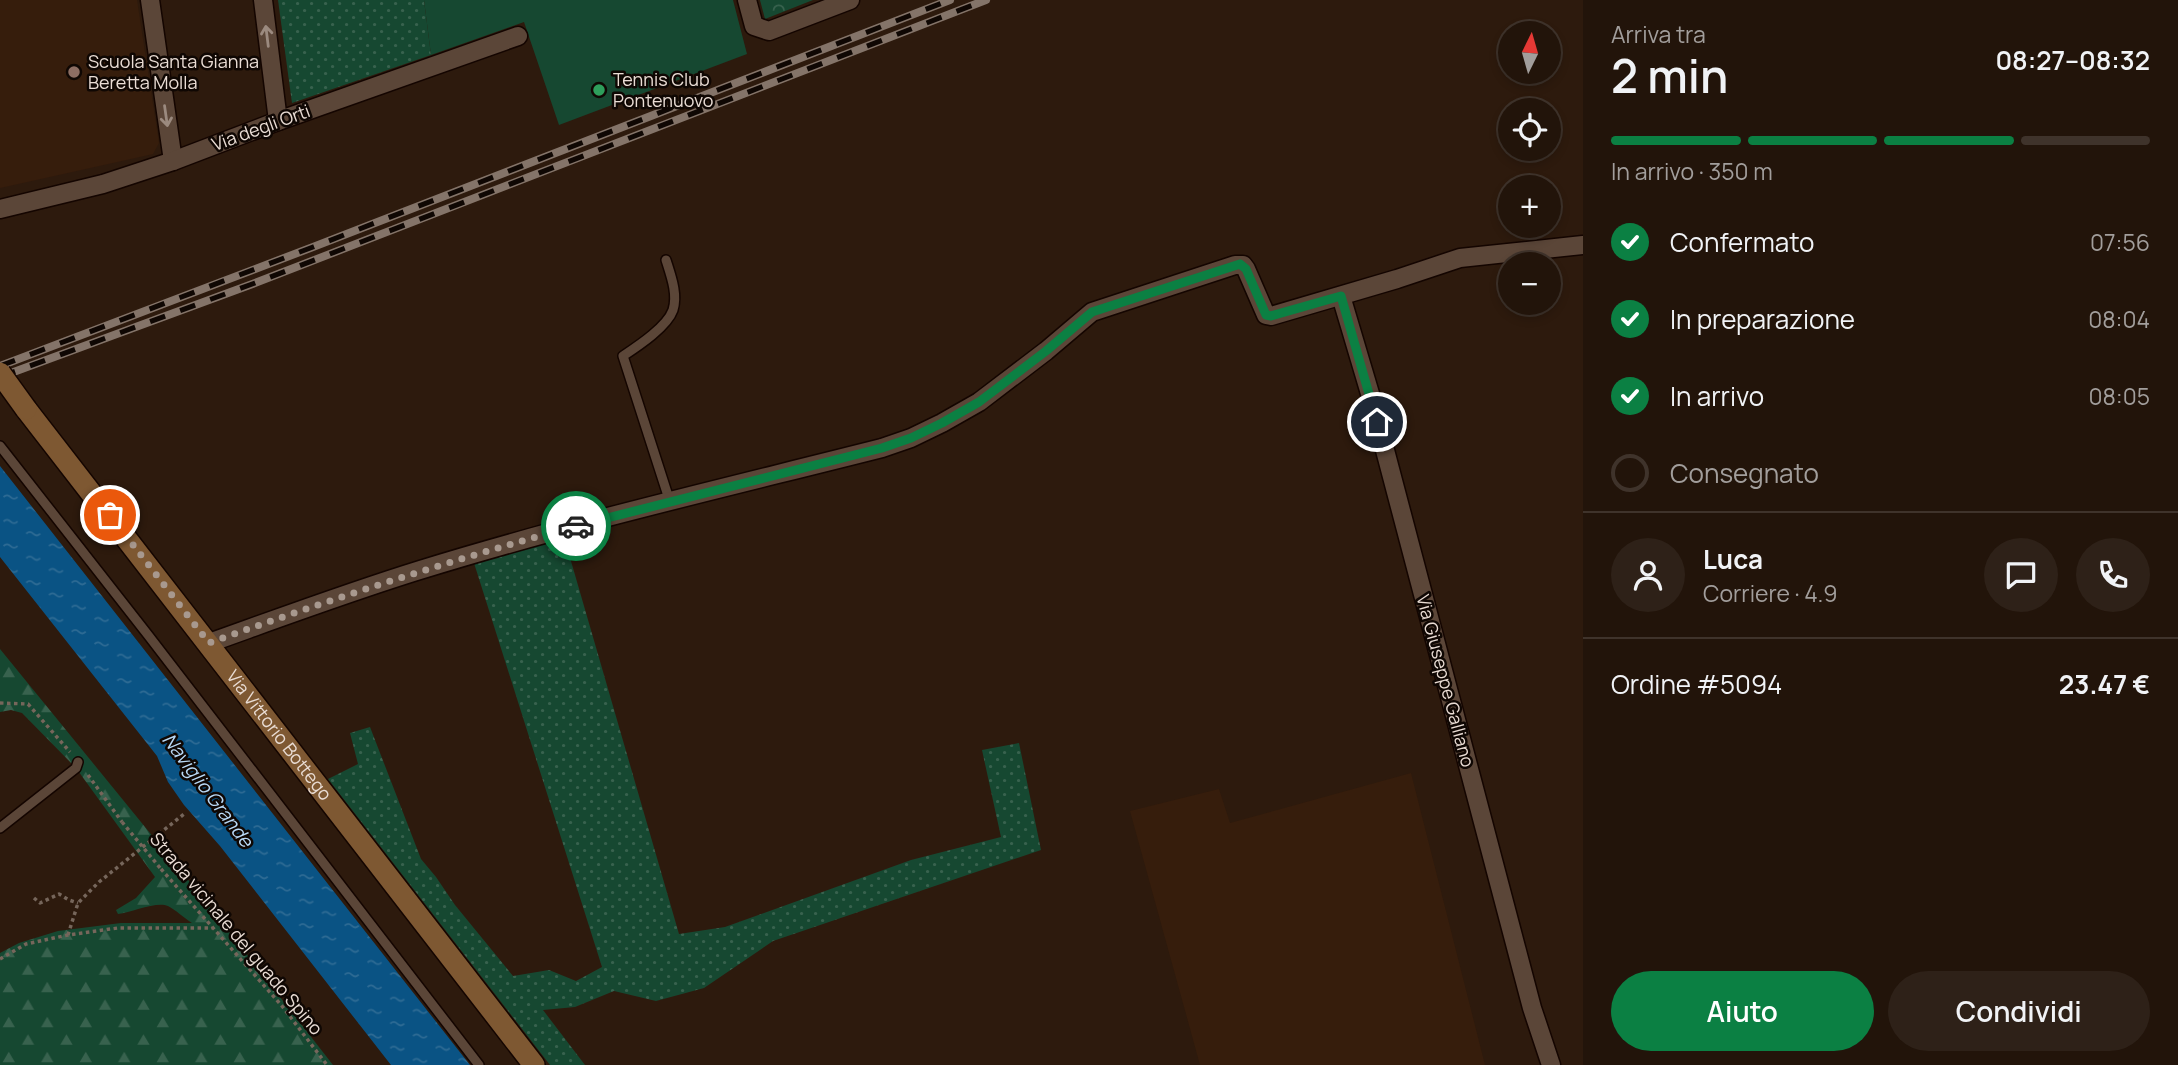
<!DOCTYPE html>
<html lang="it">
<meta charset="utf-8">
<style>
body{margin:0;font-family:Manrope,sans-serif;background:#2e2118;color:#f1f3f6;height:100vh;display:flex;flex-direction:column;font-size:26px;white-space:nowrap}
*{box-sizing:border-box;margin:0}
p{font-size:23px;color:#a29e9c}
.icon{flex:none;width:38px;height:38px;fill:none;stroke:currentColor;stroke-width:2;stroke-linecap:round;stroke-linejoin:round}
.map{position:relative;flex:1;overflow:hidden}
.side{display:flex;flex-direction:column;background:#22140a;width:595px}
.side>*{flex:none}
.needle{width:46px;rotate:5deg}
.tools{position:absolute;left:1498px;top:21px;display:grid;gap:14px}
.tools a{display:grid;place-items:center;width:63px;height:63px;border-radius:50%;background:#22140a;box-shadow:0 4px 10px #0003,0 0 0 2px #3f332b;font-size:35px}
.pin{position:absolute;display:grid;place-items:center;width:60px;height:60px;color:#fff;margin:-30px;border:4px solid #fff;border-radius:50%;box-shadow:0 2px 7px #0007}
.courier{position:absolute;display:grid;place-items:center;width:70px;height:70px;margin:-35px;border:5px solid #0b8043;border-radius:50%;background:#fff;color:#222;box-shadow:0 2px 9px #0007}
.summary em{font-style:normal;font-weight:600}
.summary div{display:flex;flex-direction:column-reverse}
.summary{display:flex;align-items:center;justify-content:space-between;height:119px;padding:0 28px}
h1{font-size:46px;font-weight:600;line-height:52px}
.bar{display:grid;grid-template-columns:repeat(4,1fr);gap:10px 7px;align-content:center;height:84px;padding:0 28px}
.bar i{height:9px;border-radius:5px;background:#3f332b}
.bar .current{background:#0b8043}
.bar p{grid-column:span 4}
.line{display:flex;align-items:center;gap:18px;padding:0 28px;border-top:2px solid #3f332b}
.line div{flex:1}
.round{display:grid;place-items:center;flex:none;width:74px;height:74px;border-radius:37px;background:#2e2118}
ol{padding:0 28px;list-style:none}
li{display:flex;align-items:center;gap:21px;height:77px}
li p{margin-inline-start:auto}
li .icon{padding:7px;border-radius:50%;background:#0b8043;color:#fff;stroke-width:4}
li:last-child{color:#a29e9c}
li i{width:38px;height:38px;border:4px solid #3f332b;border-radius:50%}
.action{display:flex;gap:14px;margin-top:auto;padding:14px 28px}
.action a{flex:1;height:80px;border-radius:42px;background:#0b8043;color:#fff;font-size:28px;font-weight:600;line-height:80px;text-align:center}
.action a+a{background:#2e2118;color:#f1f3f6}
main{display:flex;flex:1;min-height:0}
.map>svg:first-child{display:block}
.built{fill:#361d0c}
.grass{fill:url(#grass-dots)}
.forest{fill:url(#forest-firs)}
.park{fill:url(#park-crowns)}
.garden{fill:#164831}
.water{fill:url(#water-ripples)}
.lines{fill:none;stroke-linecap:round;stroke-linejoin:round}
.lane-casing{stroke:#140500;stroke-width:12}
.street-casing{stroke:#140500;stroke-width:21}
.secondary-casing{stroke:#140500;stroke-width:24}
.path{stroke:#76665b;stroke-width:3.5;stroke-dasharray:3.5 3.5;stroke-linecap:butt}
.lane{stroke:#5b4638;stroke-width:9}
.street{stroke:#5b4638;stroke-width:18}
.secondary{stroke:#7e5832;stroke-width:21}
.rail-casing{stroke:#847469;stroke-width:8}
.rail{stroke:#0f0703;stroke-width:5;stroke-dasharray:16;stroke-linecap:butt}
.secondary-bridge-casing{stroke:#140500;stroke-width:24;stroke-linecap:butt}
.path-bridge{stroke:#76665b;stroke-width:3.5;stroke-dasharray:3.5 3.5;stroke-linecap:butt}
.secondary-bridge{stroke:#7e5832;stroke-width:21}
.oneway{stroke:#9b8a7f}
.done{stroke:#a8998f;stroke-width:7;stroke-dasharray:0 12.6}
.route{stroke:#0b8043;stroke-width:9}
.education-dot{fill:#8d6e63;stroke:#0f0703;stroke-width:2.5}
.leisure-dot{fill:#2e9e5b;stroke:#0f0703;stroke-width:2.5}
.labels{text-anchor:middle;stroke-width:5;stroke-linejoin:round;paint-order:stroke}
.poi-label{font-size:18px;fill:#eaddd5;stroke:#0f0703;text-anchor:start}
.street-label{font-size:18px;fill:#eaddd5;stroke:#0f0703}
.water-label{font-size:19px;font-style:italic;fill:#b9d9f6;stroke:#0f0703}
</style>
<main>
<div class="map">
<svg width="1583" height="1065" viewBox="0 0 1583 1065">
<defs>
<pattern id="grass-dots" width="8" height="8" patternUnits="userSpaceOnUse" patternTransform="scale(1.75)"><rect width="8" height="8" fill="#164831"/><path d="M2 2h.1M6 6h.1" fill="none" stroke="#38624e" stroke-width="1.8" stroke-linecap="round"/></pattern>
<pattern id="forest-firs" width="22" height="20" patternUnits="userSpaceOnUse" patternTransform="scale(1.75)"><rect width="22" height="20" fill="#164831"/><path d="M5 1l3.5 6h-7zM16 11l3.5 6h-7z" fill="#38624e"/></pattern>
<pattern id="park-crowns" width="20" height="18" patternUnits="userSpaceOnUse" patternTransform="scale(1.75)"><rect width="20" height="18" fill="#164831"/><path d="M2 6a3 3 0 1 1 6 0M12 15a3 3 0 1 1 6 0" fill="none" stroke="#38624e"/></pattern>
<pattern id="water-ripples" width="26" height="14" patternUnits="userSpaceOnUse" patternTransform="scale(1.75)"><rect width="26" height="14" fill="#0a5384"/><path d="M2 4q2-2 4 0t4 0M15 11q2-2 4 0t4 0" fill="none" stroke="#2e6b94"/></pattern>
</defs>
<rect width="100%" height="100%" fill="#2d1a0d"/>
<g class="built">
<polygon points="0,0 137,0 159,143 153,154 0,188"/>
<polygon points="1411,773 1485,1065 1200,1065 1130,811 1219,789 1230,823"/>
</g>
<g class="grass">
<polygon points="278,0 424,0 431,55 292,103"/>
<polygon points="564,537 679,934 725,927 911,860 1001,837 982,750 1019,743 1041,850 773,941 704,988 656,1001 614,991 575,1007 543,1010 585,1065 550,1065 328,779 358,764 350,733 370,727 421,859 436,877 455,905 513,976 549,970 576,981 602,967 474,563"/>
</g>
<path class="forest" d="M0 649 198 892 333 1065H0V953L19 943 58 931 121 923H192C184 918 176 910 168 906 157 901 132 912 118 914L116 910 136 898 155 877 76 768 22 713 11 710 0 712Z"/>
<polygon class="park" points="760,0 813,0 765,19"/>
<polygon class="garden" points="424,0 733,0 747,54 559,125 524,22 431,55"/>
<polygon class="water" points="0,466 470,1065 391,1065 220,846 184,805 168,782 157,756 0,557"/>
<g class="lines">
<g class="lane-casing">
<g id="lane">
<path d="M666 260C671 276 678 294 673 310 667 327 638 346 623 356L670 502"/>
<polyline points="0,446 148,635 479,1065"/>
<polyline points="0,828 76,768 78,762"/>
</g>
</g>
<g class="street-casing">
<g id="street">
<polyline points="150,0 173,161"/>
<polyline points="263,0 278,121"/>
<polyline points="747,0 754,26 769,31 850,0"/>
<polyline points="0,209 103,184 173,161 278,121 518,36"/>
<polyline points="1341,296 1371,397 1532,1008 1551,1065"/>
<path d="M209 643C279 618 349 592 420 570 572 523 728 487 882 448L911 438 942 423 979 402 1046 351 1092 312 1235 265H1243L1246 269 1266 315 1271 316 1397 279 1460 258 1583 245"/>
</g>
</g>
<g class="secondary-casing">
<g id="secondary">
<path id="s1" d="M26 409 534 1065"/>
</g>
</g>
<g class="path">
<polyline points="0,703 28,704 70,752"/>
<polyline points="88,775 122,822"/>
<polyline points="161,869 282,1006 327,1065"/>
<polyline points="34,898 40,903 59,894 69,900 78,903"/>
<polyline points="68,935 78,903 99,882 184,814"/>
<polyline points="0,959 26,944 68,935 118,928 212,928"/>
</g>
<use href="#lane" class="lane"/>
<use href="#street" class="street"/>
<use href="#secondary" class="secondary"/>
<g class="rail-casing">
<g id="rail">
<polyline points="0,366 313,247 950,0"/>
<polyline points="0,377 255,283 986,0"/>
</g>
</g>
<use href="#rail" class="rail"/>
<g class="secondary-bridge-casing">
<polyline id="secondary-bridge" points="0,373 26,409"/>
</g>
<polyline class="path-bridge" points="122,822 161,869"/>
<use href="#secondary-bridge" class="secondary-bridge"/>
</g>
<defs><path id="oneway-shaft" d="M-6 0H5M1.5-3L5.5 0L1.5 3" fill="none" stroke-width="1.6" stroke-linecap="round" stroke-linejoin="round" transform="scale(1.75)"/></defs>
<g class="oneway">
<use href="#oneway-shaft" transform="translate(267 36) rotate(-97)"/>
<use href="#oneway-shaft" transform="translate(166 116) rotate(82)"/>
</g>
<g class="lines">
<path class="done" d="M110 515 209 643C331 599 451 560 576 526"/>
<polyline class="route" points="576,526 882,448 911,438 942,423 979,402 1046,351 1092,312 1240,264 1246,269 1266,315 1271,316 1341,296 1377,422"/>
</g>
<circle class="education-dot" cx="74" cy="72" r="7"/>
<circle class="leisure-dot" cx="599" cy="90" r="7"/>
<g class="labels">
<g class="poi-label">
<text x="88" y="68">Scuola Santa Gianna<tspan x="88" dy="21">Beretta Molla</tspan></text>
<text x="613" y="86">Tennis Club<tspan x="613" dy="21">Pontenuovo</tspan></text>
</g>
<g class="street-label">
<text transform="translate(261 128) rotate(-20)" y="6">Via degli Orti</text>
<text transform="translate(1445 681) rotate(75)" y="6">Via Giuseppe Galliano</text>
<text dy="6" stroke="none"><textPath href="#s1" startOffset="413">Via Vittorio Bottego</textPath></text>
<text transform="translate(236 934) rotate(50)" y="6">Strada vicinale del guado Spino</text>
</g>
<g class="water-label">
<text transform="translate(208 790) rotate(53)" y="7">Naviglio Grande</text>
</g>
</g>
</svg>
<div class="tools">
<a><svg class="needle" viewBox="-14 -14 28 28"><path d="M0-13l5 13h-10z" fill="#e53935"/><path d="M0 13l5-13h-10z" fill="#a29e9c"/></svg></a>
<a><svg class="icon" aria-label="locate" viewBox="0 0 24 24"><circle cx="12" cy="12" r="6"/><path d="M12 2v4M12 18v4M2 12h4M18 12h4"/></svg></a>
<a>+</a>
<a>−</a>
</div>
<div class="pin" style="left:110px;top:515px;background:#ea580c"><svg class="icon" aria-label="bag" viewBox="0 0 24 24"><path d="M5 8h14l-1 12H6zM9 8a3 3 0 0 1 6 0"/></svg></div>
<div class="pin" style="left:1377px;top:422px;background:#1f2937"><svg class="icon" aria-label="home" viewBox="0 0 24 24"><path d="M3 11l9-7 9 7M6 9v11h12V9"/></svg></div>
<div class="courier" style="left:576px;top:526px"><svg class="icon" aria-label="car" viewBox="0 0 24 24"><path d="M5 17H2v-5l4-1 3-4h7l3 4 3 1v5h-3M9 17h6M6 11h13"/><circle cx="7" cy="17" r="2"/><circle cx="17" cy="17" r="2"/></svg></div>
</div>
<section class="side">
<div class="summary"><div><h1>2 min</h1><p>Arriva tra</p></div><em>08:27–08:32</em></div>
<div class="bar"><i class="current"></i><i class="current"></i><i class="current"></i><i></i><p>In arrivo · 350 m</p></div>
<ol>
<li><svg class="icon" aria-label="check" viewBox="0 0 24 24"><path d="M5 12l5 5 9-10"/></svg>Confermato<p>07:56</p></li>
<li><svg class="icon" aria-label="check" viewBox="0 0 24 24"><path d="M5 12l5 5 9-10"/></svg>In preparazione<p>08:04</p></li>
<li><svg class="icon" aria-label="check" viewBox="0 0 24 24"><path d="M5 12l5 5 9-10"/></svg>In arrivo<p>08:05</p></li>
<li><i></i>Consegnato</li>
</ol>
<div class="line" style="height:126px"><a class="round"><svg class="icon" aria-label="person" viewBox="0 0 24 24"><circle cx="12" cy="8" r="4"/><path d="M4 21q1-7 8-7t8 7"/></svg></a><div><b>Luca</b><p>Corriere · 4.9</p></div><a class="round"><svg class="icon" aria-label="chat" viewBox="0 0 24 24"><path d="M4 5h16v11H9l-5 4z"/></svg></a><a class="round"><svg class="icon" aria-label="phone" viewBox="0 0 24 24"><path d="M5 4h4l2 5-3 2q2 4 5 5l2-3 5 2v4C11 20 4 13 5 4z"/></svg></a></div>
<div class="line" style="height:91px"><div>Ordine #5094</div><b>23.47 €</b></div>
<div class="action"><a>Aiuto</a><a>Condividi</a></div>
</section>
</main>
